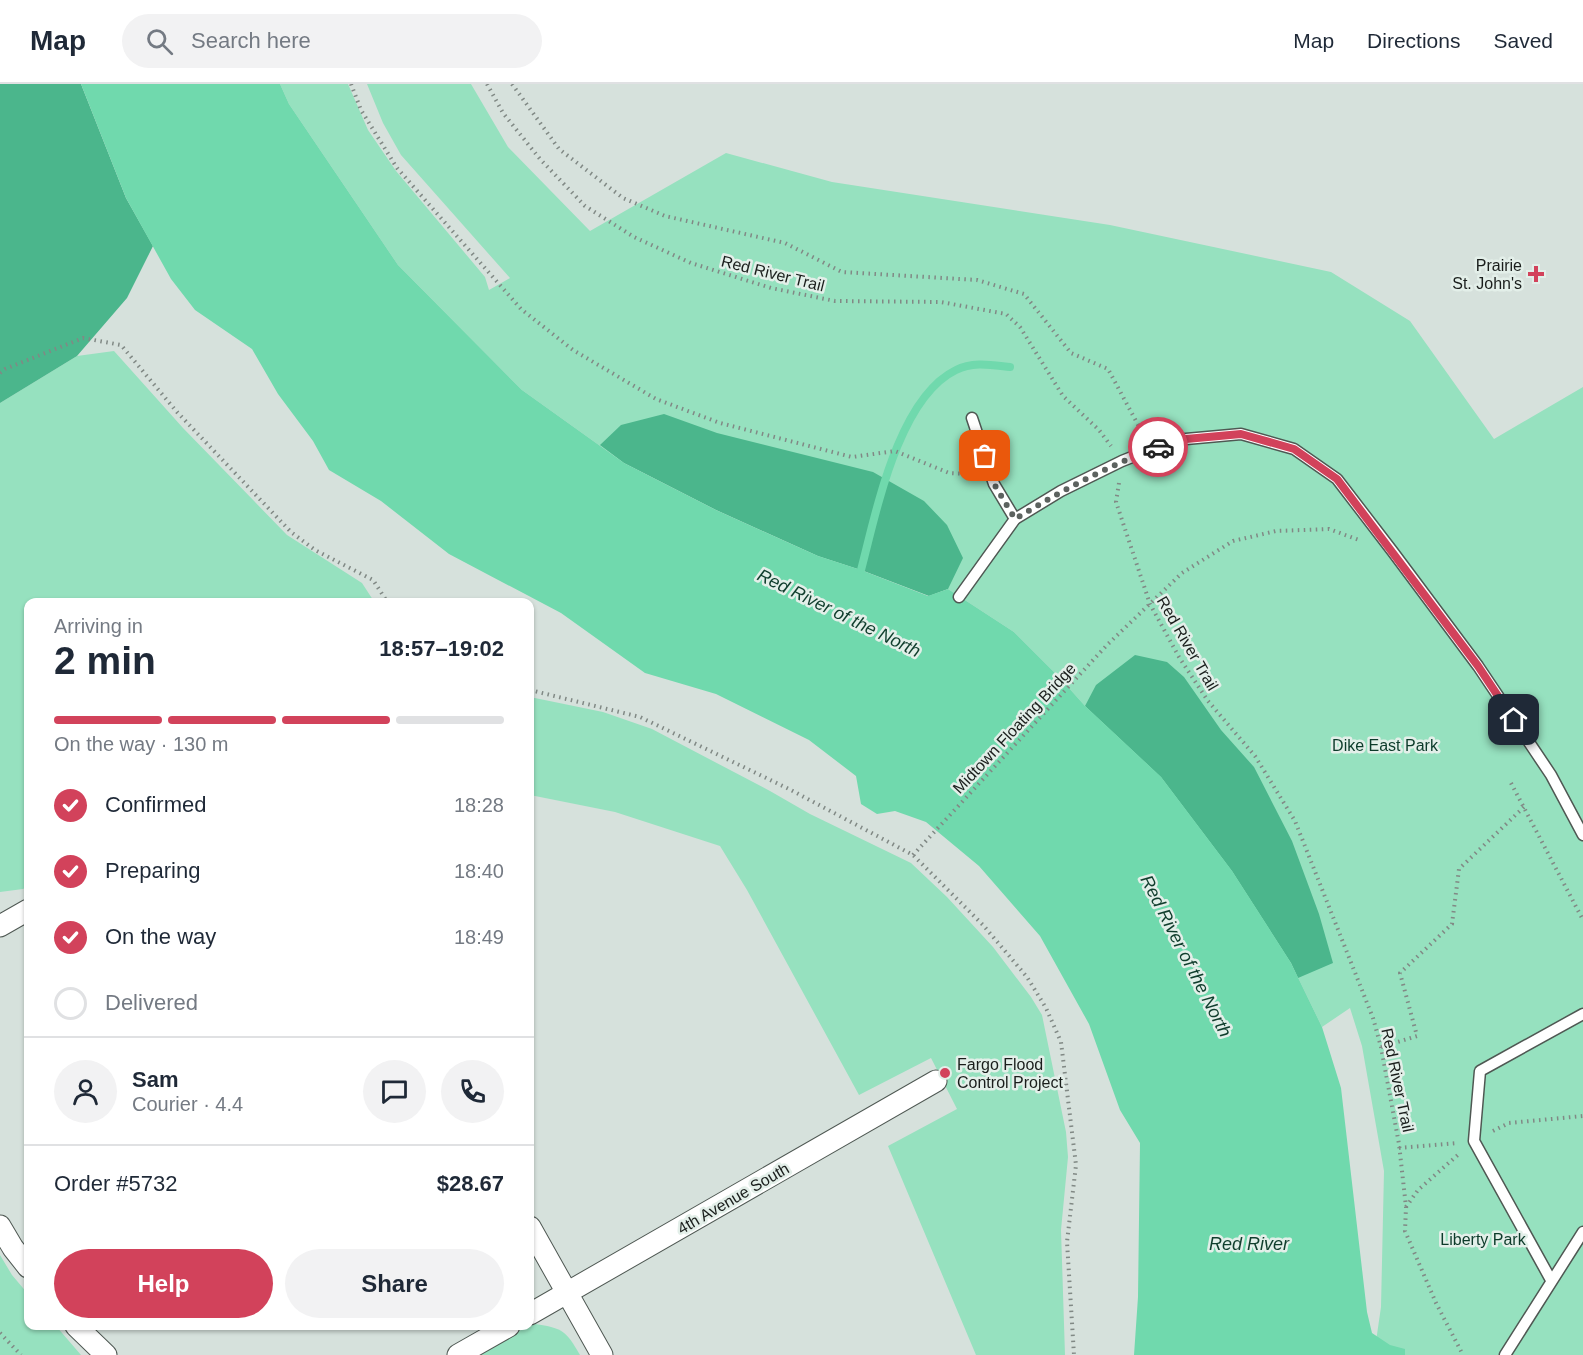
<!DOCTYPE html>
<meta charset="utf-8">
<style>
body{margin:0;font-family:Arial,sans-serif;background:#f2f2f3;color:#1f2937;height:100vh;display:flex;flex-direction:column;font-size:22px;white-space:nowrap}
*{box-sizing:border-box;margin:0}
p{font-size:20px;color:#747a83}
.icon{flex:none;width:33px;height:33px;fill:none;stroke:currentColor;stroke-width:2;stroke-linecap:round;stroke-linejoin:round}
.map{position:relative;flex:1;overflow:hidden}
.panel{position:absolute;left:24px;top:514px;width:510px;height:732px;display:flex;flex-direction:column;background:#fff;border-radius:12px;box-shadow:0 2px 4px #0004}
.panel>*{flex:none}
.pin{position:absolute;display:grid;place-items:center;width:51px;height:51px;color:#fff;margin:-26px;border-radius:12px;box-shadow:0 3px 9px #0006}
.courier{position:absolute;display:grid;place-items:center;width:60px;height:60px;margin:-30px;border:4px solid #d2425b;border-radius:50%;background:#fff;color:#222;box-shadow:0 2px 8px #0007}
.overview em{font-style:normal;font-weight:700}
.overview div{display:flex;flex-direction:column-reverse}
.overview{display:flex;align-items:center;justify-content:space-between;height:102px;padding:0 30px}
h1{font-size:39px;font-weight:700;line-height:45px}
.bar{display:grid;grid-template-columns:repeat(4,1fr);gap:9px 6px;align-content:center;height:72px;padding:0 30px}
.bar i{height:8px;border-radius:4px;background:#e0e1e3}
.bar .selected{background:#d2425b}
.bar p{grid-column:span 4}
.line{display:flex;align-items:center;gap:15px;padding:0 30px;border-top:2px solid #e0e1e3}
.line div{flex:1}
.round{display:grid;place-items:center;flex:none;width:63px;height:63px;border-radius:32px;background:#f2f2f3}
ol{padding:0 30px;list-style:none}
li{display:flex;align-items:center;gap:18px;height:66px}
li p{margin-inline-start:auto}
li .icon{padding:6px;border-radius:50%;background:#d2425b;color:#fff;stroke-width:4}
li:last-child{color:#747a83}
li i{width:33px;height:33px;border:3px solid #e0e1e3;border-radius:50%}
.primary-button{display:flex;gap:12px;margin-top:auto;padding:12px 30px}
.primary-button a{flex:1;height:69px;border-radius:36px;background:#d2425b;color:#fff;font-size:24px;font-weight:700;line-height:69px;text-align:center}
.primary-button a+a{background:#f2f2f3;color:#1f2937}
header{display:flex;align-items:center;gap:36px;box-sizing:border-box;height:84px;padding:0 30px;background:#fff;border-bottom:2px solid #e0e1e3}
header strong{font-size:28px}
nav{display:flex;gap:33px;margin-inline-start:auto;font-size:21px}
.search{width:420px;height:54px;background:#f2f2f3;display:flex;align-items:center;gap:15px;box-sizing:border-box;padding:0 21px;border-radius:33px;color:#747a83;font-size:22px}
.map>svg:first-child{display:block}
.green{fill:#96e1bf}
.forest{fill:#4bb68c}
.water{fill:#70d9ad}
.lines{fill:none;stroke-linecap:round;stroke-linejoin:round}
.stream{stroke:#70d9ad;stroke-width:8}
.service-casing{stroke:#4f5853;stroke-width:13}
.minor-casing{stroke:#4f5853;stroke-width:23}
.path{stroke:#818985;stroke-width:4;stroke-dasharray:1.5 4.5;stroke-linecap:butt}
.service{stroke:#fff;stroke-width:10}
.minor{stroke:#fff;stroke-width:21}
.done{stroke:#5c625f;stroke-width:6;stroke-dasharray:0 10.8}
.route{stroke:#d2425b;stroke-width:8}
.poi-dot{fill:#d2425b;stroke:#e3efe9;stroke-width:2}
.labels{text-anchor:middle;stroke-width:5;stroke-linejoin:round;paint-order:stroke}
.poi-label{font-size:16px;fill:#1a1e1c;stroke:#e3efe9;text-anchor:end}
.street-label{font-size:16px;fill:#1a1e1c;stroke:#e3efe9}
.park-label{font-size:16px;fill:#0c3b2a;stroke:#e3efe9}
.water-label{font-size:18px;font-style:italic;fill:#103e2d;stroke:#e3efe9}
</style>
<header>
<strong>Map</strong>
<div class="search"><svg class="icon" aria-label="search" viewBox="0 0 24 24"><circle cx="10" cy="10" r="6"/><path d="M15 15l6 6"/></svg>Search here</div>
<nav><a>Map</a><a>Directions</a><a>Saved</a></nav>
</header>
<div class="map">
<svg width="1583" height="1271" viewBox="0 0 1583 1271">
<rect width="100%" height="100%" fill="#d6e1dc"/>
<g class="green">
<polygon points="280,0 348,0 368,46 396,87 485,193 489,206 510,194 401,71 383,39 367,0 471,0 508,63 590,147 726,69 832,98 1110,141 1331,188 1410,237 1494,355 1583,303 1583,1271 1374,1271 1381,1223 1384,1087 1362,962 1350,924 1322,943 1291,879 1085,622 1060,594 1014,548 948,505 861,486 818,472 624,379 522,306 398,181 289,20"/>
<polygon points="114,267 183,344 287,451 362,499 375,519 28,519 28,802 23,805 0,808 0,319 77,272"/>
<polygon points="530,613 603,628 652,645 770,707 810,730 911,779 947,813 993,863 1031,913 1042,931 1066,1048 1068,1073 1061,1146 1065,1271 976,1271 888,1062 957,1025 931,974 859,1011 747,806 720,762 615,728 530,711"/>
<polygon points="0,1171 12,1191 28,1210 28,1242 56,1242 81,1271 0,1271"/>
<path d="M535 1240C563 1244 566 1247 580 1271H476L514 1249Z"/>
</g>
<g class="forest">
<polygon points="0,0 81,0 126,114 153,162 127,214 77,272 0,319"/>
<polygon points="664,330 717,349 873,388 924,417 947,441 963,474 948,505 929,512 861,486 818,472 716,426 624,379 600,361 621,341"/>
<polygon points="1135,571 1167,578 1184,593 1221,646 1254,683 1292,757 1319,830 1333,879 1298,894 1291,879 1232,787 1161,693 1085,622 1096,601"/>
</g>
<polygon class="water" points="81,0 280,0 289,20 398,181 522,306 624,379 716,426 818,472 861,486 928,512 948,505 1014,548 1060,594 1085,622 1161,693 1232,787 1291,879 1322,943 1341,1004 1367,1228 1372,1249 1390,1261 1405,1265 1405,1271 1134,1271 1138,1213 1140,1059 1120,1026 1089,940 1040,852 979,782 926,738 895,727 877,730 861,720 856,692 809,656 716,610 645,589 561,529 449,470 381,417 329,386 313,357 278,310 252,265 195,226 171,195 126,114"/>
<g class="lines">
<path class="stream" d="M861 486C876 429 898 314 956 286 973 277 992 281 1010 283"/>
<g class="service-casing">
<g id="service">
<polyline points="972,334 994,400 1015,435"/>
<polyline points="959,513 1015,435 1061,407 1122,377 1175,356 1241,350 1294,365 1337,395 1393,468 1478,582 1551,691 1583,751"/>
<polyline points="1551,1196 1474,1057 1480,987 1583,930"/>
<polyline points="1505,1271 1583,1148"/>
</g>
</g>
<g class="minor-casing">
<g id="minor">
<polyline points="0,842 28,826"/>
<polyline points="0,1142 13,1164 28,1183"/>
<polyline points="530,1143 602,1271"/>
<polyline points="530,1230 936,997"/>
<polyline points="76,1242 106,1271"/>
<polyline points="458,1271 509,1242"/>
</g>
</g>
<g class="path">
<polyline points="351,0 361,26 397,84 521,225 573,266 656,315 720,339 852,373 895,367 949,389 972,390"/>
<polyline points="487,0 503,29 540,75 585,122 634,153 691,179 771,204 835,217 941,218 1006,230 1020,243 1063,312 1099,346 1111,362"/>
<polyline points="512,0 559,65 623,114 665,132 785,159 842,188 977,196 1024,210 1071,269 1108,285 1143,350"/>
<polyline points="0,289 5,285 83,254 121,261 177,328 291,448 315,466 373,496 388,519"/>
<polyline points="1119,399 1116,418 1150,520 1179,573 1208,617 1255,672 1295,737 1373,934 1381,963 1399,1060 1406,1123 1405,1147 1436,1219 1463,1271"/>
<polyline points="530,606 640,633 789,705 913,771 983,841 1027,893 1046,924 1061,958 1076,1081 1067,1158 1074,1271"/>
<polyline points="1511,699 1583,836"/>
<polyline points="913,771 1107,561 1182,489 1233,457 1276,447 1329,445 1359,456"/>
<polyline points="1381,963 1417,952 1400,889 1452,840 1459,785 1524,723"/>
<polyline points="1493,1047 1509,1039 1583,1032"/>
<polyline points="1399,1064 1458,1059"/>
<polyline points="1406,1123 1418,1106 1460,1069"/>
<polyline points="0,1249 21,1271"/>
</g>
<use href="#service" class="service"/>
<use href="#minor" class="minor"/>
</g>
<g class="lines">
<path class="done" d="M985 372 994 400 1015 435C1061 407 1108 382 1158 363"/>
<polyline class="route" points="1158,363 1175,356 1241,350 1294,365 1337,395 1478,582 1514,636"/>
</g>
<g class="poi-dot">
<path d="M1533 181h6v6h6v6h-6v6h-6v-6h-6v-6h6z"/>
<circle cx="945" cy="989" r="6"/>
</g>
<g class="labels">
<g class="poi-label">
<text x="1522" y="187">Prairie<tspan x="1522" dy="18">St. John's</tspan></text>
<text x="957" y="986" text-anchor="start">Fargo Flood<tspan x="957" dy="18">Control Project</tspan></text>
</g>
<g class="street-label">
<text transform="translate(773 189) rotate(14)" y="6">Red River Trail</text>
<text transform="translate(1188 559) rotate(60)" y="6">Red River Trail</text>
<text transform="translate(1014 644) rotate(-47)" y="6">Midtown Floating Bridge</text>
<text transform="translate(1398 996) rotate(78)" y="6">Red River Trail</text>
<text transform="translate(733 1114) rotate(-30)" y="6">4th Avenue South</text>
</g>
<g class="park-label">
<text x="1385" y="667">Dike East Park</text>
<text x="1483" y="1161">Liberty Park</text>
</g>
<g class="water-label">
<text transform="translate(839 529) rotate(26)" y="6">Red River of the North</text>
<text transform="translate(1186 872) rotate(63)" y="6">Red River of the North</text>
<text x="1249" y="1166">Red River</text>
</g>
</g>
</svg>
<div class="pin" style="left:985px;top:372px;background:#ea580c"><svg class="icon" aria-label="bag" viewBox="0 0 24 24"><path d="M5 8h14l-1 12H6zM9 8a3 3 0 0 1 6 0"/></svg></div>
<div class="pin" style="left:1514px;top:636px;background:#1f2937"><svg class="icon" aria-label="home" viewBox="0 0 24 24"><path d="M3 11l9-7 9 7M6 9v11h12V9"/></svg></div>
<div class="courier" style="left:1158px;top:363px"><svg class="icon" aria-label="car" viewBox="0 0 24 24"><path d="M5 17H2v-5l4-1 3-4h7l3 4 3 1v5h-3M9 17h6M6 11h13"/><circle cx="7" cy="17" r="2"/><circle cx="17" cy="17" r="2"/></svg></div>
<section class="panel">
<div class="overview"><div><h1>2 min</h1><p>Arriving in</p></div><em>18:57–19:02</em></div>
<div class="bar"><i class="selected"></i><i class="selected"></i><i class="selected"></i><i></i><p>On the way · 130 m</p></div>
<ol>
<li><svg class="icon" aria-label="check" viewBox="0 0 24 24"><path d="M5 12l5 5 9-10"/></svg>Confirmed<p>18:28</p></li>
<li><svg class="icon" aria-label="check" viewBox="0 0 24 24"><path d="M5 12l5 5 9-10"/></svg>Preparing<p>18:40</p></li>
<li><svg class="icon" aria-label="check" viewBox="0 0 24 24"><path d="M5 12l5 5 9-10"/></svg>On the way<p>18:49</p></li>
<li><i></i>Delivered</li>
</ol>
<div class="line" style="height:108px"><a class="round"><svg class="icon" aria-label="person" viewBox="0 0 24 24"><circle cx="12" cy="8" r="4"/><path d="M4 21q1-7 8-7t8 7"/></svg></a><div><b>Sam</b><p>Courier · 4.4</p></div><a class="round"><svg class="icon" aria-label="chat" viewBox="0 0 24 24"><path d="M4 5h16v11H9l-5 4z"/></svg></a><a class="round"><svg class="icon" aria-label="phone" viewBox="0 0 24 24"><path d="M5 4h4l2 5-3 2q2 4 5 5l2-3 5 2v4C11 20 4 13 5 4z"/></svg></a></div>
<div class="line" style="height:78px"><div>Order #5732</div><b>$28.67</b></div>
<div class="primary-button"><a>Help</a><a>Share</a></div>
</section>
</div>
